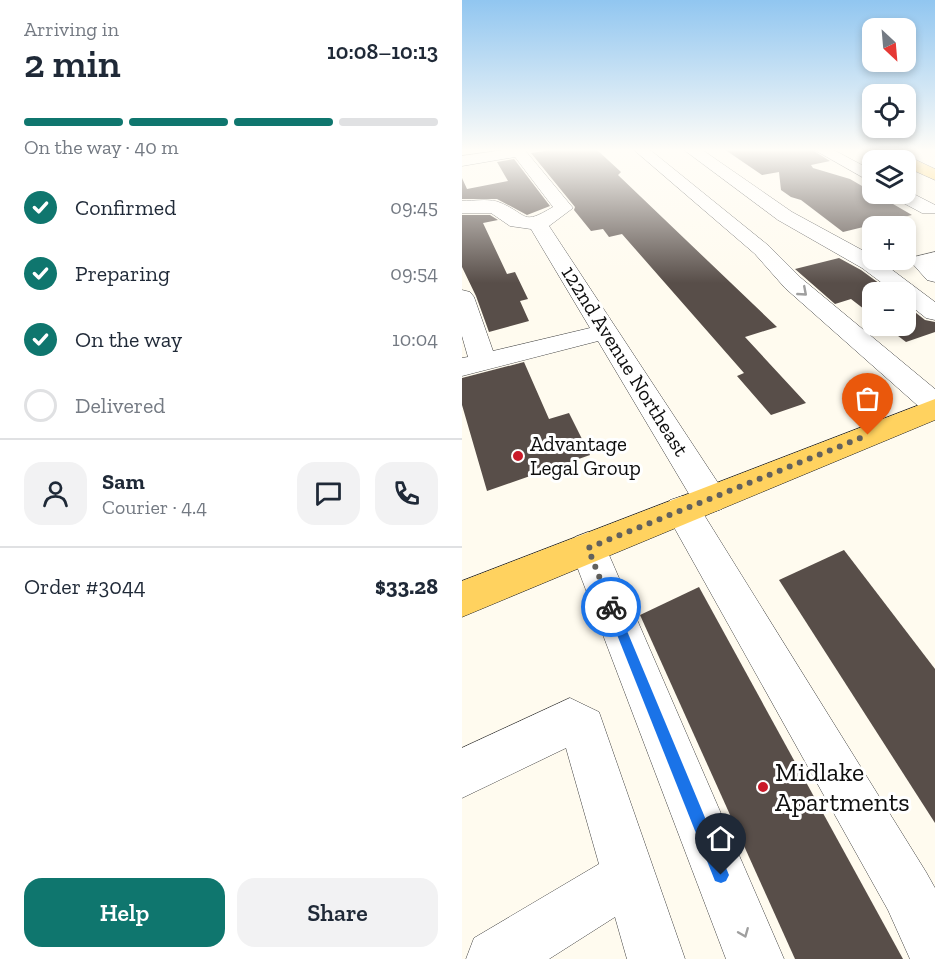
<!DOCTYPE html>
<meta charset="utf-8">
<style>
body{margin:0;font-family:"Zilla Slab",serif;background:#f2f2f3;color:#1f2937;height:100vh;display:flex;flex-direction:column;font-size:22px;white-space:nowrap}
*{box-sizing:border-box;margin:0}
p{font-size:20px;color:#747a83}
.icon{flex:none;width:33px;height:33px;fill:none;stroke:currentColor;stroke-width:2;stroke-linecap:round;stroke-linejoin:round}
.map{position:relative;flex:1;overflow:hidden}
.side{display:flex;flex-direction:column;background:#fff;width:462px}
.side>*{flex:none}
.needle{width:39px;rotate:154deg}
.fabs{position:absolute;left:400px;top:18px;display:grid;gap:12px}
.fabs a{display:grid;place-items:center;width:54px;height:54px;border-radius:12px;background:#fff;box-shadow:0 3px 9px #0003;font-size:30px}
.pin{position:absolute;display:grid;place-items:center;width:51px;height:51px;color:#fff;margin:-62px -26px;border-radius:50% 50% 50% 0;rotate:-45deg;box-shadow:0 0 6px #0007}
.pin .icon{rotate:45deg}
.courier{position:absolute;display:grid;place-items:center;width:60px;height:60px;margin:-30px;border:4px solid #1a73e8;border-radius:50%;background:#fff;color:#222;box-shadow:0 2px 8px #0007}
.headline em{font-style:normal;font-weight:600}
.headline div{display:flex;flex-direction:column-reverse}
.headline{display:flex;align-items:center;justify-content:space-between;height:102px;padding:0 24px}
h1{font-size:39px;font-weight:600;line-height:45px}
.bar{display:grid;grid-template-columns:repeat(4,1fr);gap:9px 6px;align-content:center;height:72px;padding:0 24px}
.bar i{height:8px;border-radius:4px;background:#e0e1e3}
.bar .active{background:#0f766e}
.bar p{grid-column:span 4}
.line{display:flex;align-items:center;gap:15px;padding:0 24px;border-top:2px solid #e0e1e3}
.line div{flex:1}
.round{display:grid;place-items:center;flex:none;width:63px;height:63px;border-radius:18px;background:#f2f2f3}
ol{padding:0 24px;list-style:none}
li{display:flex;align-items:center;gap:18px;height:66px}
li p{margin-inline-start:auto}
li .icon{padding:6px;border-radius:50%;background:#0f766e;color:#fff;stroke-width:4}
li:last-child{color:#747a83}
li i{width:33px;height:33px;border:3px solid #e0e1e3;border-radius:50%}
.primary-button{display:flex;gap:12px;margin-top:auto;padding:12px 24px}
.primary-button a{flex:1;height:69px;border-radius:18px;background:#0f766e;color:#fff;font-size:24px;font-weight:600;line-height:69px;text-align:center}
.primary-button a+a{background:#f2f2f3;color:#1f2937}
main{display:flex;flex:1;min-height:0}
.map>svg:first-child{display:block}
.building{fill:#584e49}
.lines{fill:none;stroke-linecap:round;stroke-linejoin:round}
.minor-casing{stroke:#414141;stroke-width:1}
.major-casing{stroke:#1f1f1f;stroke-width:1}
.minor{fill:#fff;fill-rule:evenodd}
.major{fill:#ffd25f;fill-rule:evenodd}
.oneway{stroke:#9f9f9f}
.route{fill:#1a73e8}
.done{stroke:#62615d;stroke-width:6;stroke-dasharray:0 10.8}
.poi-dot{fill:#ca1a29;stroke:#fff;stroke-width:2}
.labels{text-anchor:middle;stroke-width:6;stroke-linejoin:round;paint-order:stroke}
.street-label{font-size:21px;fill:#0e0e0e;stroke:#fff}
.poi-label{font-size:21px;fill:#0e0e0e;stroke:#fff;text-anchor:start}
.near-poi-label{font-size:26px;fill:#0e0e0e;stroke:#fff;text-anchor:start}
</style>
<main>
<section class="side">
<div class="headline"><div><h1>2 min</h1><p>Arriving in</p></div><em>10:08–10:13</em></div>
<div class="bar"><i class="active"></i><i class="active"></i><i class="active"></i><i></i><p>On the way · 40 m</p></div>
<ol>
<li><svg class="icon" aria-label="check" viewBox="0 0 24 24"><path d="M5 12l5 5 9-10"/></svg>Confirmed<p>09:45</p></li>
<li><svg class="icon" aria-label="check" viewBox="0 0 24 24"><path d="M5 12l5 5 9-10"/></svg>Preparing<p>09:54</p></li>
<li><svg class="icon" aria-label="check" viewBox="0 0 24 24"><path d="M5 12l5 5 9-10"/></svg>On the way<p>10:04</p></li>
<li><i></i>Delivered</li>
</ol>
<div class="line" style="height:108px"><a class="round"><svg class="icon" aria-label="person" viewBox="0 0 24 24"><circle cx="12" cy="8" r="4"/><path d="M4 21q1-7 8-7t8 7"/></svg></a><div><b>Sam</b><p>Courier · 4.4</p></div><a class="round"><svg class="icon" aria-label="chat" viewBox="0 0 24 24"><path d="M4 5h16v11H9l-5 4z"/></svg></a><a class="round"><svg class="icon" aria-label="phone" viewBox="0 0 24 24"><path d="M5 4h4l2 5-3 2q2 4 5 5l2-3 5 2v4C11 20 4 13 5 4z"/></svg></a></div>
<div class="line" style="height:78px"><div>Order #3044</div><b>$33.28</b></div>
<div class="primary-button"><a>Help</a><a>Share</a></div>
</section>
<div class="map">
<svg width="473" height="959" viewBox="0 0 473 959">
<rect width="100%" height="100%" fill="#fffbef"/>
<g class="building">
<polygon points="98,149 134,149 159,172 156,175 315,327 283,337 344,403 309,415 275,376 282,373 160,234 147,237 141,229 129,231 112,210 113,207 69,153"/>
<polygon points="262,149 349,149 368,161 349,165 351,168 388,179 450,215 381,232 339,200 329,197 319,190 317,172 300,175"/>
<polygon points="52,159 88,206 65,215 35,199 0,199 0,178 5,189 46,181 35,162"/>
<polygon points="0,215 28,215 36,220 21,223 45,274 53,272 66,299 58,301 67,321 27,332 14,296 0,267"/>
<polygon points="377,258 399,270 429,292 411,292 411,316 389,299 373,304 333,269"/>
<polygon points="444,305 463,320 473,322 473,332 444,342 423,326 444,326"/>
<polygon points="62,362 87,419 107,413 128,455 25,491 0,405 0,378"/>
<polygon points="382,550 473,669 473,823 317,580"/>
<polygon points="237,587 441,959 333,959 178,615"/>
</g>
<g class="lines">
<g class="minor-casing">
<g id="minor">
<path d="M49 149H62L111 208 87 226 260 489 265 499 260 509 248 513 239 510 464 872 473 888V959H448L426 910 208 520 203 510 208 500 220 496 230 499 136 341 0 376V358L6 357 0 336V290L8 292 12 297 31 351 128 328 69 229 48 226 29 213H0V201C12 201 29 198 39 203 67 215 59 226 91 207L53 157 0 166V156Z"/>
<polygon points="171,149 187,149 307,246 339,278 473,389 473,415 463,412 323,288 293,254"/>
<polygon points="221,149 239,149 330,212 411,256 411,260 417,260 473,302 473,320 464,318 444,302 444,292 432,292 400,268 316,220"/>
<polygon points="351,149 370,149 411,171 411,183"/>
<polygon points="444,190 473,205 473,213 460,213 432,198 429,194 444,194"/>
<polygon points="473,252 473,282 465,280 449,262 452,257"/>
<polygon points="126,532 139,537 144,548 322,959 264,959 108,548 113,537"/>
<polygon points="108,698 137,712 223,959 165,959 153,917 87,959 4,959 12,938 137,864 104,748 0,798 0,748"/>
</g>
</g>
<g class="major-casing">
<g id="major">
<polygon points="411,149 431,149 473,169 473,180 444,167 444,160 431,160"/>
<polygon points="473,399 473,420 0,617 0,581"/>
</g>
</g>
<use href="#minor" class="minor"/>
<use href="#major" class="major"/>
</g>
<defs><path id="oneway-chevron" d="M-2-3.5L2.5 0L-2 3.5" fill="none" stroke-width="1.6" stroke-linecap="round" stroke-linejoin="round" transform="scale(1.5)"/></defs>
<g class="oneway">
<use href="#oneway-chevron" transform="translate(341 292) rotate(41)"/>
<use href="#oneway-chevron" transform="translate(282 933) rotate(68)"/>
</g>
<linearGradient id="sky" x2="0" y2="1"><stop stop-color="#91c6f0"/><stop offset="0.53" stop-color="#fffdf8"/><stop offset="1" stop-color="#fffdf8" stop-opacity="0"/></linearGradient>
<rect width="473" height="283" fill="url(#sky)"/>
<polygon class="route" points="149,601 155,607 267,875 264,881 259,883 253,881 144,607"/>
<g class="lines">
<polyline class="done" points="149,607 126,548 406,435"/>
</g>
<g class="poi-dot">
<circle cx="56" cy="456" r="6"/>
<circle cx="301" cy="787" r="6"/>
</g>
<g class="labels">
<g class="street-label">
<text transform="translate(163 361) rotate(58)" y="7">122nd Avenue Northeast</text>
</g>
<g class="poi-label">
<text x="68" y="451">Advantage<tspan x="68" dy="24">Legal Group</tspan></text>
</g>
<g class="near-poi-label">
<text x="313" y="781">Midlake<tspan x="313" dy="30">Apartments</tspan></text>
</g>
</g>
</svg>
<div class="fabs">
<a><svg class="needle" viewBox="-14 -14 28 28"><path d="M0-13l5 13h-10z" fill="#e53935"/><path d="M0 13l5-13h-10z" fill="#747a83"/></svg></a>
<a><svg class="icon" aria-label="locate" viewBox="0 0 24 24"><circle cx="12" cy="12" r="6"/><path d="M12 2v4M12 18v4M2 12h4M18 12h4"/></svg></a>
<a><svg class="icon" aria-label="layers" viewBox="0 0 24 24"><path d="M12 4l9 5-9 5-9-5zM3 14l9 5 9-5"/></svg></a>
<a>+</a>
<a>−</a>
</div>
<div class="pin" style="left:406px;top:435px;background:#ea580c"><svg class="icon" aria-label="bag" viewBox="0 0 24 24"><path d="M5 8h14l-1 12H6zM9 8a3 3 0 0 1 6 0"/></svg></div>
<div class="pin" style="left:259px;top:875px;background:#1f2937"><svg class="icon" aria-label="home" viewBox="0 0 24 24"><path d="M3 11l9-7 9 7M6 9v11h12V9"/></svg></div>
<div class="courier" style="left:149px;top:607px"><svg class="icon" aria-label="bike" viewBox="0 0 24 24"><circle cx="6" cy="16" r="4"/><circle cx="18" cy="16" r="4"/><path d="M6 16l4-8h5l3 8M10 8l3 8H6M13 5h3"/></svg></div>
</div>
</main>
